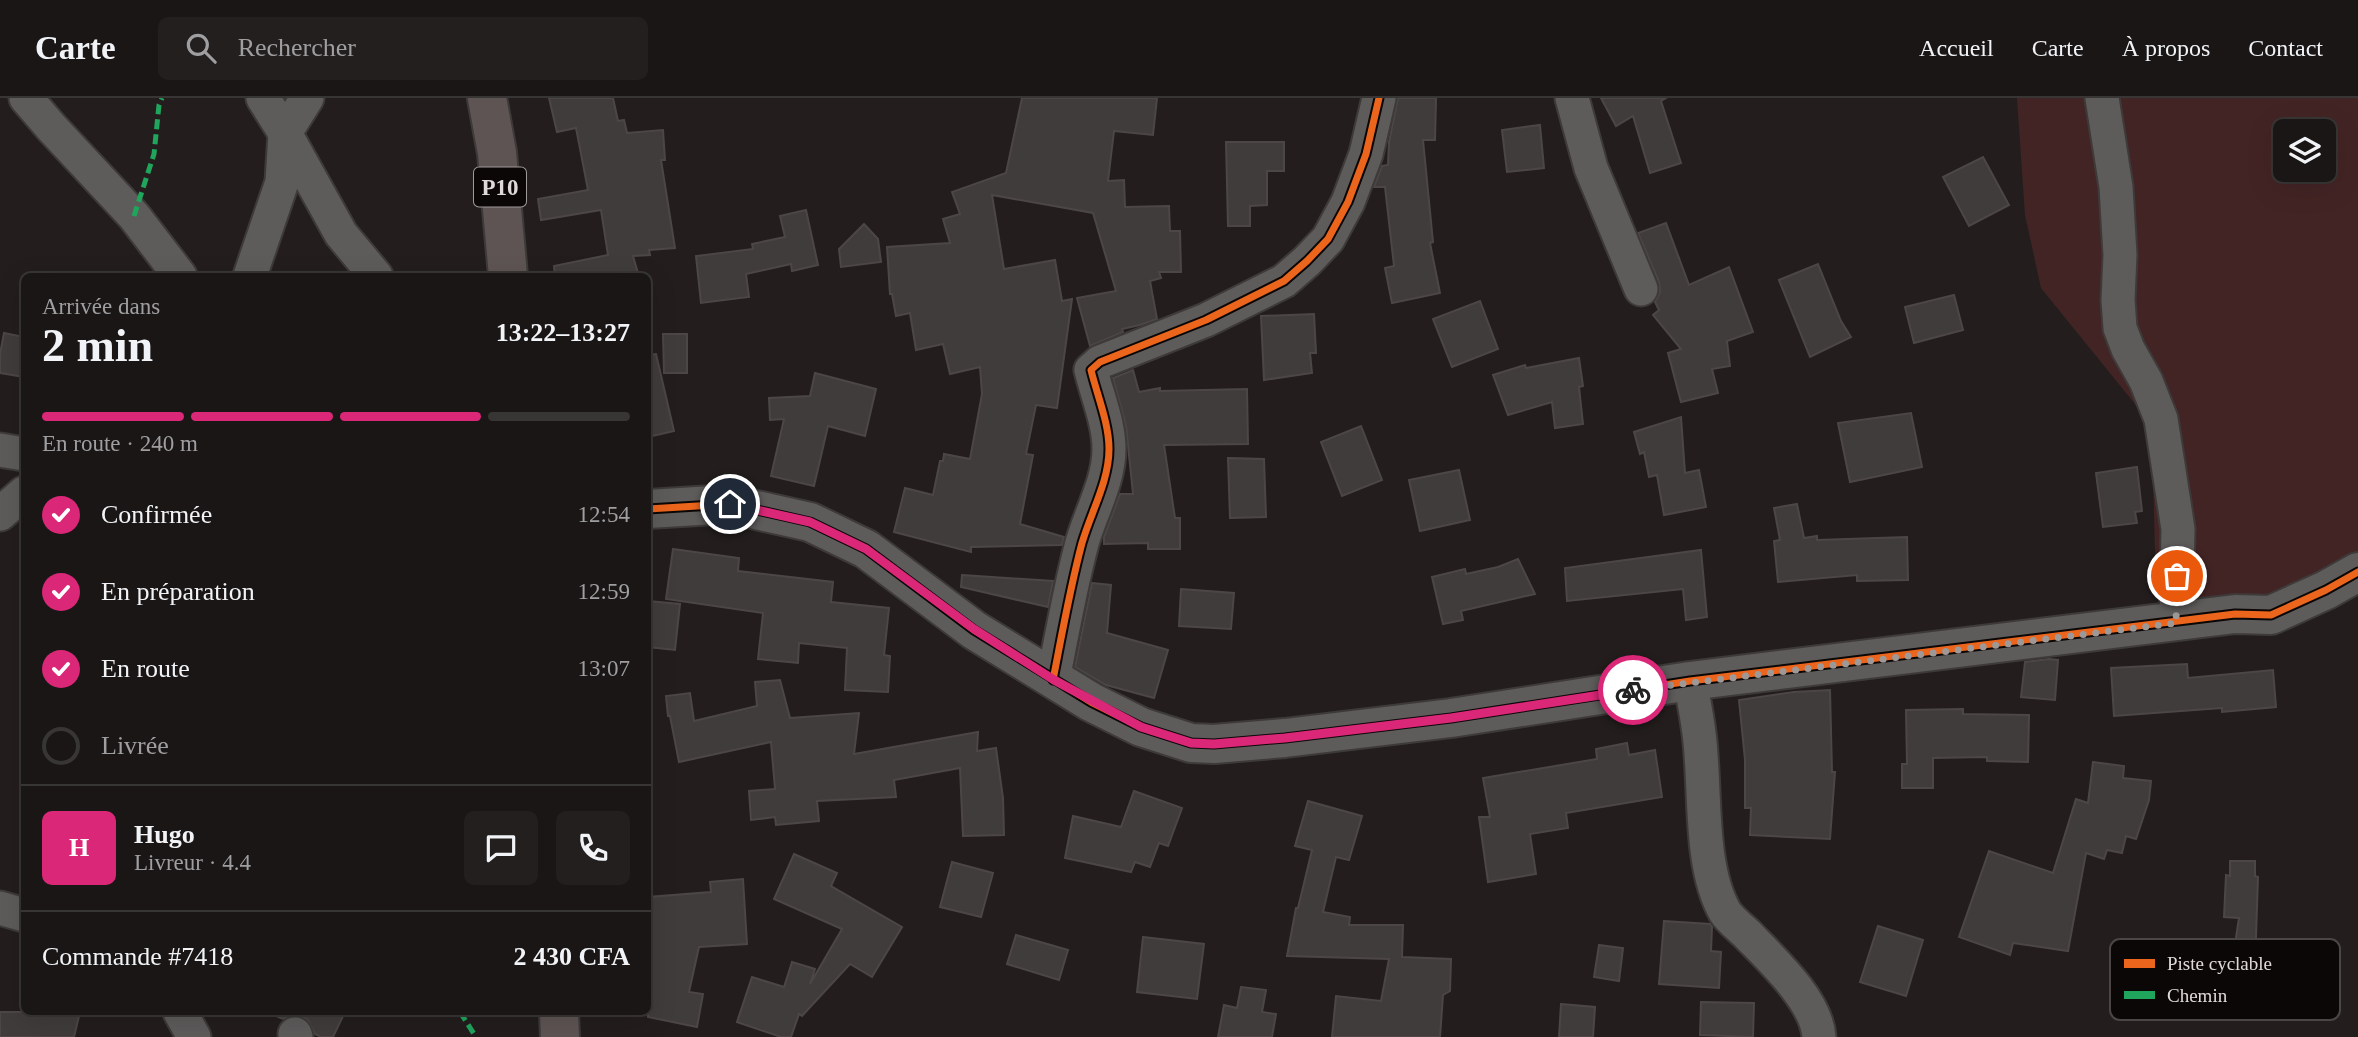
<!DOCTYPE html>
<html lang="fr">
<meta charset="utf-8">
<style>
body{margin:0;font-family:Georgia,serif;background:#231f1f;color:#f1f3f6;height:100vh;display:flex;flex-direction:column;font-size:26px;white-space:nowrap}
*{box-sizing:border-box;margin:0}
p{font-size:23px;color:#9f9fa1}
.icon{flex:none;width:38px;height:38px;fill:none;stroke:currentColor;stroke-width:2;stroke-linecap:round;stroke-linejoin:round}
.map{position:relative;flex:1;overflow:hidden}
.details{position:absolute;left:21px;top:175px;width:630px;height:742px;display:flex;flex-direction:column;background:#1a1616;border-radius:10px;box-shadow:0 7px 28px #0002,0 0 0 2px #383535}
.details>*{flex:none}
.controls{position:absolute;left:2273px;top:21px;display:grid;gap:14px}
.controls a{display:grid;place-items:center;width:63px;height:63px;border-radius:10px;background:#1a1616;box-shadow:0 7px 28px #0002,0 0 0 2px #383535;font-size:35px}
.pin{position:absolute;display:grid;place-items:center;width:60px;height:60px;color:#fff;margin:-30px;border:4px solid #fff;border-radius:50%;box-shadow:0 2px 7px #0007}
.courier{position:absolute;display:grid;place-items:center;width:70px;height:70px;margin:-35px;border:5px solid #db2777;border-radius:50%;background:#fff;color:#222;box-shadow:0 2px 9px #0007}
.headline em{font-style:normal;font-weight:700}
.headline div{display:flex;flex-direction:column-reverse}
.headline{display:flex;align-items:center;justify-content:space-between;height:119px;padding:0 21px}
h1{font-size:46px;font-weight:700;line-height:52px}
.bar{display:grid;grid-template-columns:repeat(4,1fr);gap:10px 7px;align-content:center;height:84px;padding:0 21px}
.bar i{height:9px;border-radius:5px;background:#383535}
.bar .active{background:#db2777}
.bar p{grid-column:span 4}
.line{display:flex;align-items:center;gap:18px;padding:0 21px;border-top:2px solid #383535}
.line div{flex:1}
.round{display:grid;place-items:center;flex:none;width:74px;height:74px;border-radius:10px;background:#231f1f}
ol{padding:0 21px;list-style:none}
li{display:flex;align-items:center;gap:21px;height:77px}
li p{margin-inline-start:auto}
li .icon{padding:7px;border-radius:50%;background:#db2777;color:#fff;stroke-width:4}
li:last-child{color:#9f9fa1}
li i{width:38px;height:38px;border:4px solid #383535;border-radius:50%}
header{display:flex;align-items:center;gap:42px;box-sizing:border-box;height:98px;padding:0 35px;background:#1a1616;border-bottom:2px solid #383535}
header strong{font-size:33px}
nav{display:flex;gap:38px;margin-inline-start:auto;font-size:24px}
.search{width:490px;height:63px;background:#231f1f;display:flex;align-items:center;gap:18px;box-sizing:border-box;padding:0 24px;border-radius:10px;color:#9f9fa1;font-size:26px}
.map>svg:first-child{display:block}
.green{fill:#432425;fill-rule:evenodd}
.building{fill:#413c3c;stroke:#4c4746;stroke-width:2}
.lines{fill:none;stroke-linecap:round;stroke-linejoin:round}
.minor-casing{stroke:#3e3a3a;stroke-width:37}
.tertiary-casing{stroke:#3e3a3a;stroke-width:42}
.primary-casing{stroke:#3e3a3a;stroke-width:42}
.minor{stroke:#5e5b5b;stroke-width:33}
.tertiary{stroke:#5e5b5b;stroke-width:38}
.primary{stroke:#5e5454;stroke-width:38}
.quiet{stroke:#20a55d;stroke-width:5;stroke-dasharray:10 5;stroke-linecap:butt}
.cycleway-casing{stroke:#0b0707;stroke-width:11}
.cycleway{stroke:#eb651d;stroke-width:7}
.done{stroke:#9e9897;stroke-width:7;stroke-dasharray:0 12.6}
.route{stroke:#db2777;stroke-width:9}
.labels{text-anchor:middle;stroke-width:6;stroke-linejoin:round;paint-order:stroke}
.shield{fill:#0b0707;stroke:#a09a9a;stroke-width:2}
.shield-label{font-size:23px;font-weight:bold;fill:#e0d9d9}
.key{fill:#0b0707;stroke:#4b4646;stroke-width:2}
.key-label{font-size:19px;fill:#e0d9d9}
</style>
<header>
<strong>Carte</strong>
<div class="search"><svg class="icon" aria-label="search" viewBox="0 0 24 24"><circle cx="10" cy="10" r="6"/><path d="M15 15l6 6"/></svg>Rechercher</div>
<nav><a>Accueil</a><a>Carte</a><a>À propos</a><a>Contact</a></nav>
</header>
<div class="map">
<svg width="2358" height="939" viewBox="0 0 2358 939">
<rect width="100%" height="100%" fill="#231e1d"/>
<path class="green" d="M2017 0H2358V482L2194 535 2156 500 2152 327 2041 190 2025 117ZM2286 33H2324V72H2286Z"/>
<g class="building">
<polygon points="549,0 613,0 618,23 624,22 627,35 663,32 665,62 661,62 675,150 649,152 650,157 633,158 638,175 627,178 555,178 554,168 608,157 601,112 541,122 538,101 588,92 576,30 557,34"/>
<polygon points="1022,0 1157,0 1153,37 1114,33 1108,83 1124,82 1125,109 1169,108 1170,133 1180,133 1181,174 1159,174 1161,180 1150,183 1157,221 1140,227 1122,231 1123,234 1090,248 1077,200 1116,193 1093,115 992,97 1004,171 1055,162 1062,203 1072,201 1057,310 1036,307 1026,356 1033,357 1020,426 1064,439 1062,447 971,449 971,454 894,434 905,390 933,397 940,363 943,363 944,356 970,361 982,296 980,269 950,276 943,246 916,252 910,215 896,218 892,196 890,196 887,149 950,145 943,121 960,116 952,94 1006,75"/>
<polygon points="1398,0 1436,0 1435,42 1423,42 1433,144 1430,145 1440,195 1392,205 1385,170 1394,168 1385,89 1374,89 1382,68 1388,67 1389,44"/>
<polygon points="1601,0 1666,0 1661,3 1681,65 1650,75 1633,18 1616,28"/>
<polygon points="1540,27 1544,70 1507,74 1502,32"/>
<polygon points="1226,44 1284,44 1284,73 1267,73 1267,107 1250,108 1250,128 1228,128"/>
<polygon points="1983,59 2009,107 1969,128 1943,79"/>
<polygon points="806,112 818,167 792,173 791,166 746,176 749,199 701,205 696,158 753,151 752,146 785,139 780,118"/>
<polygon points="1666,125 1689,187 1729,169 1753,234 1727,243 1730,268 1712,271 1718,295 1681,304 1668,255 1681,251 1653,217 1659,212 1655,204 1660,194 1659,184 1638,135"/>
<polygon points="864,126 878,141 881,164 841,169 839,151"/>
<polygon points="1818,166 1841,223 1851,239 1810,259 1779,182"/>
<polygon points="1954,197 1963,232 1914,245 1905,209"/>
<polygon points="1480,203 1498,251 1452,269 1433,221"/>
<polygon points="1314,216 1316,255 1310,255 1312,275 1264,282 1261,218"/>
<polygon points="4,235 24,239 24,279 0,275 0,256"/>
<polygon points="663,236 687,236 687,275 664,275"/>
<polygon points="656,256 674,333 648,339 648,257"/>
<polygon points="1579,260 1583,288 1579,289 1583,326 1555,330 1552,304 1508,317 1493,277 1525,267 1526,270"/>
<polygon points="1133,272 1139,294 1160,290 1160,293 1247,291 1248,346 1164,347 1175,420 1180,420 1180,451 1148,451 1148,445 1104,446 1104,439 1120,396 1133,396 1126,328 1113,280"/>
<polygon points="815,275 876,291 865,338 828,328 814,388 771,378 784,321 770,322 769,300 810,298"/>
<polygon points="1911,315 1922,369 1850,384 1838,325"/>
<polygon points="1681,319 1685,375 1699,372 1706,409 1664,417 1657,377 1649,379 1644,354 1640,356 1634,334"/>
<polygon points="1361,328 1382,382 1342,398 1321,344"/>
<polygon points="1228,360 1264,361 1266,419 1230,420"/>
<polygon points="2137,369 2142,413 2135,414 2137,425 2103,429 2096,375"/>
<polygon points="1459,372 1470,422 1420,433 1409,382"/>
<polygon points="1797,406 1804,440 1817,438 1817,442 1907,439 1908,482 1857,483 1857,477 1778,484 1774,443 1780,442 1774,410"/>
<polygon points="673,451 739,460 738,473 833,484 831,504 889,510 884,557 890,558 888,594 845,592 847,550 799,545 798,565 758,561 763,515 666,501"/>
<polygon points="1701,452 1707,519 1686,522 1683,491 1567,503 1565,470"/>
<polygon points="1518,461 1535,496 1461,513 1463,522 1443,526 1432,479 1465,471 1466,476 1498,469"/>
<polygon points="962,477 1053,483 1048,509 961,489"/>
<polygon points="1092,485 1111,487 1107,535 1168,552 1154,600 1106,587 1075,569"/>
<polygon points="1181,491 1234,495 1231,531 1179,528"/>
<polygon points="648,503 680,506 675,552 648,549"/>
<polygon points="2049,561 2058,562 2055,602 2021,599 2025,564"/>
<polygon points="2187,566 2188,580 2273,572 2276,609 2222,614 2222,610 2114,618 2111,570"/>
<polygon points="780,582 790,620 859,615 854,656 978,634 977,653 996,650 1003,700 1004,737 963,738 960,670 894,682 896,699 817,703 819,723 776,727 775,719 751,722 749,693 775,691 771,644 679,664 670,618 668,618 666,598 690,595 694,623 757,608 755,584"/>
<polygon points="1830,592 1832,674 1835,674 1830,741 1750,737 1751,710 1745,710 1745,662 1739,602 1794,594"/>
<polygon points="1963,611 1963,616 2029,617 2028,664 1987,663 1987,659 1933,660 1933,690 1902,690 1902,666 1907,666 1906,612"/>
<polygon points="1627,645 1629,657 1655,652 1662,699 1566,715 1568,730 1530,736 1536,776 1488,784 1479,719 1490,719 1483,680 1597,661 1596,651"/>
<polygon points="2093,664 2124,668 2123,680 2151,683 2149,702 2136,741 2126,738 2122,755 2107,752 2104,761 2086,755 2068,853 2013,845 2010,857 1959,839 1989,753 2053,775 2076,701 2088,705"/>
<polygon points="1134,693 1182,710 1168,748 1159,745 1150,769 1135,764 1131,774 1065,760 1073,718 1121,729"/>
<polygon points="1308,703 1362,718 1349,762 1336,759 1323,814 1350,819 1349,827 1403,827 1402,859 1451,861 1450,893 1443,897 1440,939 1332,939 1336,898 1381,903 1389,861 1287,858 1296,810 1298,810 1312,752 1295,748"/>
<polygon points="794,756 837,775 831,788 902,829 872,879 850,866 802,918 799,916 791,939 781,939 737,924 752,879 784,889 792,864 815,871 810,886 842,831 774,801"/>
<polygon points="2230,763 2255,763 2255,778 2258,779 2255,869 2232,866 2239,820 2224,819 2226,777 2230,778"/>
<polygon points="952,764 993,775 981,819 940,809"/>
<polygon points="743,781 747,846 699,849 689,894 703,896 697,929 648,919 648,871 651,871 648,799 711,794 710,784"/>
<polygon points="1664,823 1710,826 1712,829 1711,853 1721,854 1719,890 1659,886"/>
<polygon points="1878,828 1923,842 1906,898 1860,884"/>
<polygon points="1016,837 1068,852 1059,882 1007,866"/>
<polygon points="1143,839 1204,846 1197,901 1137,894"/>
<polygon points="1599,847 1623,850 1619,883 1594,879"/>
<polygon points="1241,889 1266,892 1262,914 1276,916 1272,939 1218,939 1224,907 1237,910"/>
<polygon points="1701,904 1754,905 1753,939 1700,937"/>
<polygon points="1561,906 1595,909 1593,939 1559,939"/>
<polygon points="0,914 80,914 74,939 0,939"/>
<polygon points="267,914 345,914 333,939 321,939 315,936 308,922 300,917 290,918 283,921"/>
</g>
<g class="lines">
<g class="minor-casing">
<g id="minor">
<polyline points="26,0 51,29 134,118 180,178"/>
<polyline points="263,0 285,35 341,136 376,178"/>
<polyline points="1572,0 1591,70 1641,191"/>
<polyline points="2102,0 2116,89 2120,157 2118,202 2120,230 2128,251 2146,283 2161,321 2178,431 2176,525"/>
<polyline points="250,178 282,84 285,35 307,0"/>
<polyline points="0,352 24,356"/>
<polyline points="0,416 24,395"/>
<path d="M1053 582C1062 536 1070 490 1082 445 1091 414 1109 383 1109 351 1109 325 1097 297 1091 272L1100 264 1206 222 1284 183 1307 163 1328 141 1348 104 1366 56 1379 0"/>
<path d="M1690 583C1695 608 1700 632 1701 657 1705 704 1701 772 1725 814 1730 822 1740 829 1747 836 1771 861 1817 903 1819 939"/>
<polyline points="0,810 24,817"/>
<polyline points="180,914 194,939"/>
<polyline points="295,936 296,939"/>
</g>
</g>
<g class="tertiary-casing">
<polyline id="tertiary" points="648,411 730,406 810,424 866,451 974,532 1091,604 1141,629 1191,645 1214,646 1285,640 1451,620 1690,583 2235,516 2271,517 2326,492 2358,474"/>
</g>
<g class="primary-casing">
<g id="primary">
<polyline points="487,0 497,55 508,178"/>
<polyline points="559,914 560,939"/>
</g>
</g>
<use href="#minor" class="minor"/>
<use href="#tertiary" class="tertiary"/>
<use href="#primary" class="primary"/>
<g class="quiet">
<polyline points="134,118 154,56 159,7 162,0"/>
<polyline points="460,914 476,939"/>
</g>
<g class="cycleway-casing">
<g id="cycleway">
<polyline points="648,411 730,406 810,424 866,451 974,532 1091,604 1141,629 1191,645 1214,646 1285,640 1451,620 1690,583 2235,516 2271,517 2326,492 2358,474"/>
<path d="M1053 582C1062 536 1070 490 1082 445 1091 414 1109 383 1109 351 1109 325 1097 297 1091 272L1100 264 1206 222 1284 183 1307 163 1328 141 1348 104 1366 56 1379 0"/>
</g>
</g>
<use href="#cycleway" class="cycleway"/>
</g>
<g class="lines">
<polyline class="done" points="1633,592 2176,525 2177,478"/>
<polyline class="route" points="730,406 810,424 866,451 974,531 1054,582 1141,629 1191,645 1214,646 1285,640 1451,620 1633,592"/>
</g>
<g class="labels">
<rect class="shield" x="474" y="69.5" width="52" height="39" rx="5"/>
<g class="shield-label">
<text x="500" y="97">P10</text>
</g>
</g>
<rect x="2110" y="841" width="230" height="81" rx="10" class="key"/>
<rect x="2124" y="861" width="31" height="9" fill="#eb651d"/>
<rect x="2124" y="893" width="31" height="8" fill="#20a55d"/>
<g class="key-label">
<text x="2167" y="872">Piste cyclable</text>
<text x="2167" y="904">Chemin</text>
</g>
</svg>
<div class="controls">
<a><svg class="icon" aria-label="layers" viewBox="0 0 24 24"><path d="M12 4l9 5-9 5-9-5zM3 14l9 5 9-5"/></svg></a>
</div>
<div class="pin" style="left:2177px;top:478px;background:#ea580c"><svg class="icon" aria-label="bag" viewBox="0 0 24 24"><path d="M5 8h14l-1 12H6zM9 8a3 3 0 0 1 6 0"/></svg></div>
<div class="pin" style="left:730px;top:406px;background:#1f2937"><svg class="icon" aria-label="home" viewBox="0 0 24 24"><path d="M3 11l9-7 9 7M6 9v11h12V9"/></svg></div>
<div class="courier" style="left:1633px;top:592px"><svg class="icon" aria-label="bike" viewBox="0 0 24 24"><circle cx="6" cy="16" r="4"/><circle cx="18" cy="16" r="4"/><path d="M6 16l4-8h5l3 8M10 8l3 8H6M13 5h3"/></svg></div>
<section class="details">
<div class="headline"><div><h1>2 min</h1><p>Arrivée dans</p></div><em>13:22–13:27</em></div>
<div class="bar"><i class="active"></i><i class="active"></i><i class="active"></i><i></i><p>En route · 240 m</p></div>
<ol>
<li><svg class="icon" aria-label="check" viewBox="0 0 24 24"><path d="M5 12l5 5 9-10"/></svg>Confirmée<p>12:54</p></li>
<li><svg class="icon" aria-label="check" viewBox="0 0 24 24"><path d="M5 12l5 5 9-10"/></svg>En préparation<p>12:59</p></li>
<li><svg class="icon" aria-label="check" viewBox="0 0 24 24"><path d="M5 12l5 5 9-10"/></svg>En route<p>13:07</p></li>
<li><i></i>Livrée</li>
</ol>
<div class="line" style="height:126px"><b class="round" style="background:#db2777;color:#fff">H</b><div><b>Hugo</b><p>Livreur · 4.4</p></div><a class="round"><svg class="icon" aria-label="chat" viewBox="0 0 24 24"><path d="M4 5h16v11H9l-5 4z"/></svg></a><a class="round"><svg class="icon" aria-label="phone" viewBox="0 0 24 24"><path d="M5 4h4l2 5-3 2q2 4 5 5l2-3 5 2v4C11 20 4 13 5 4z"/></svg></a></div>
<div class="line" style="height:91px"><div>Commande #7418</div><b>2 430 CFA</b></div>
</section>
</div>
